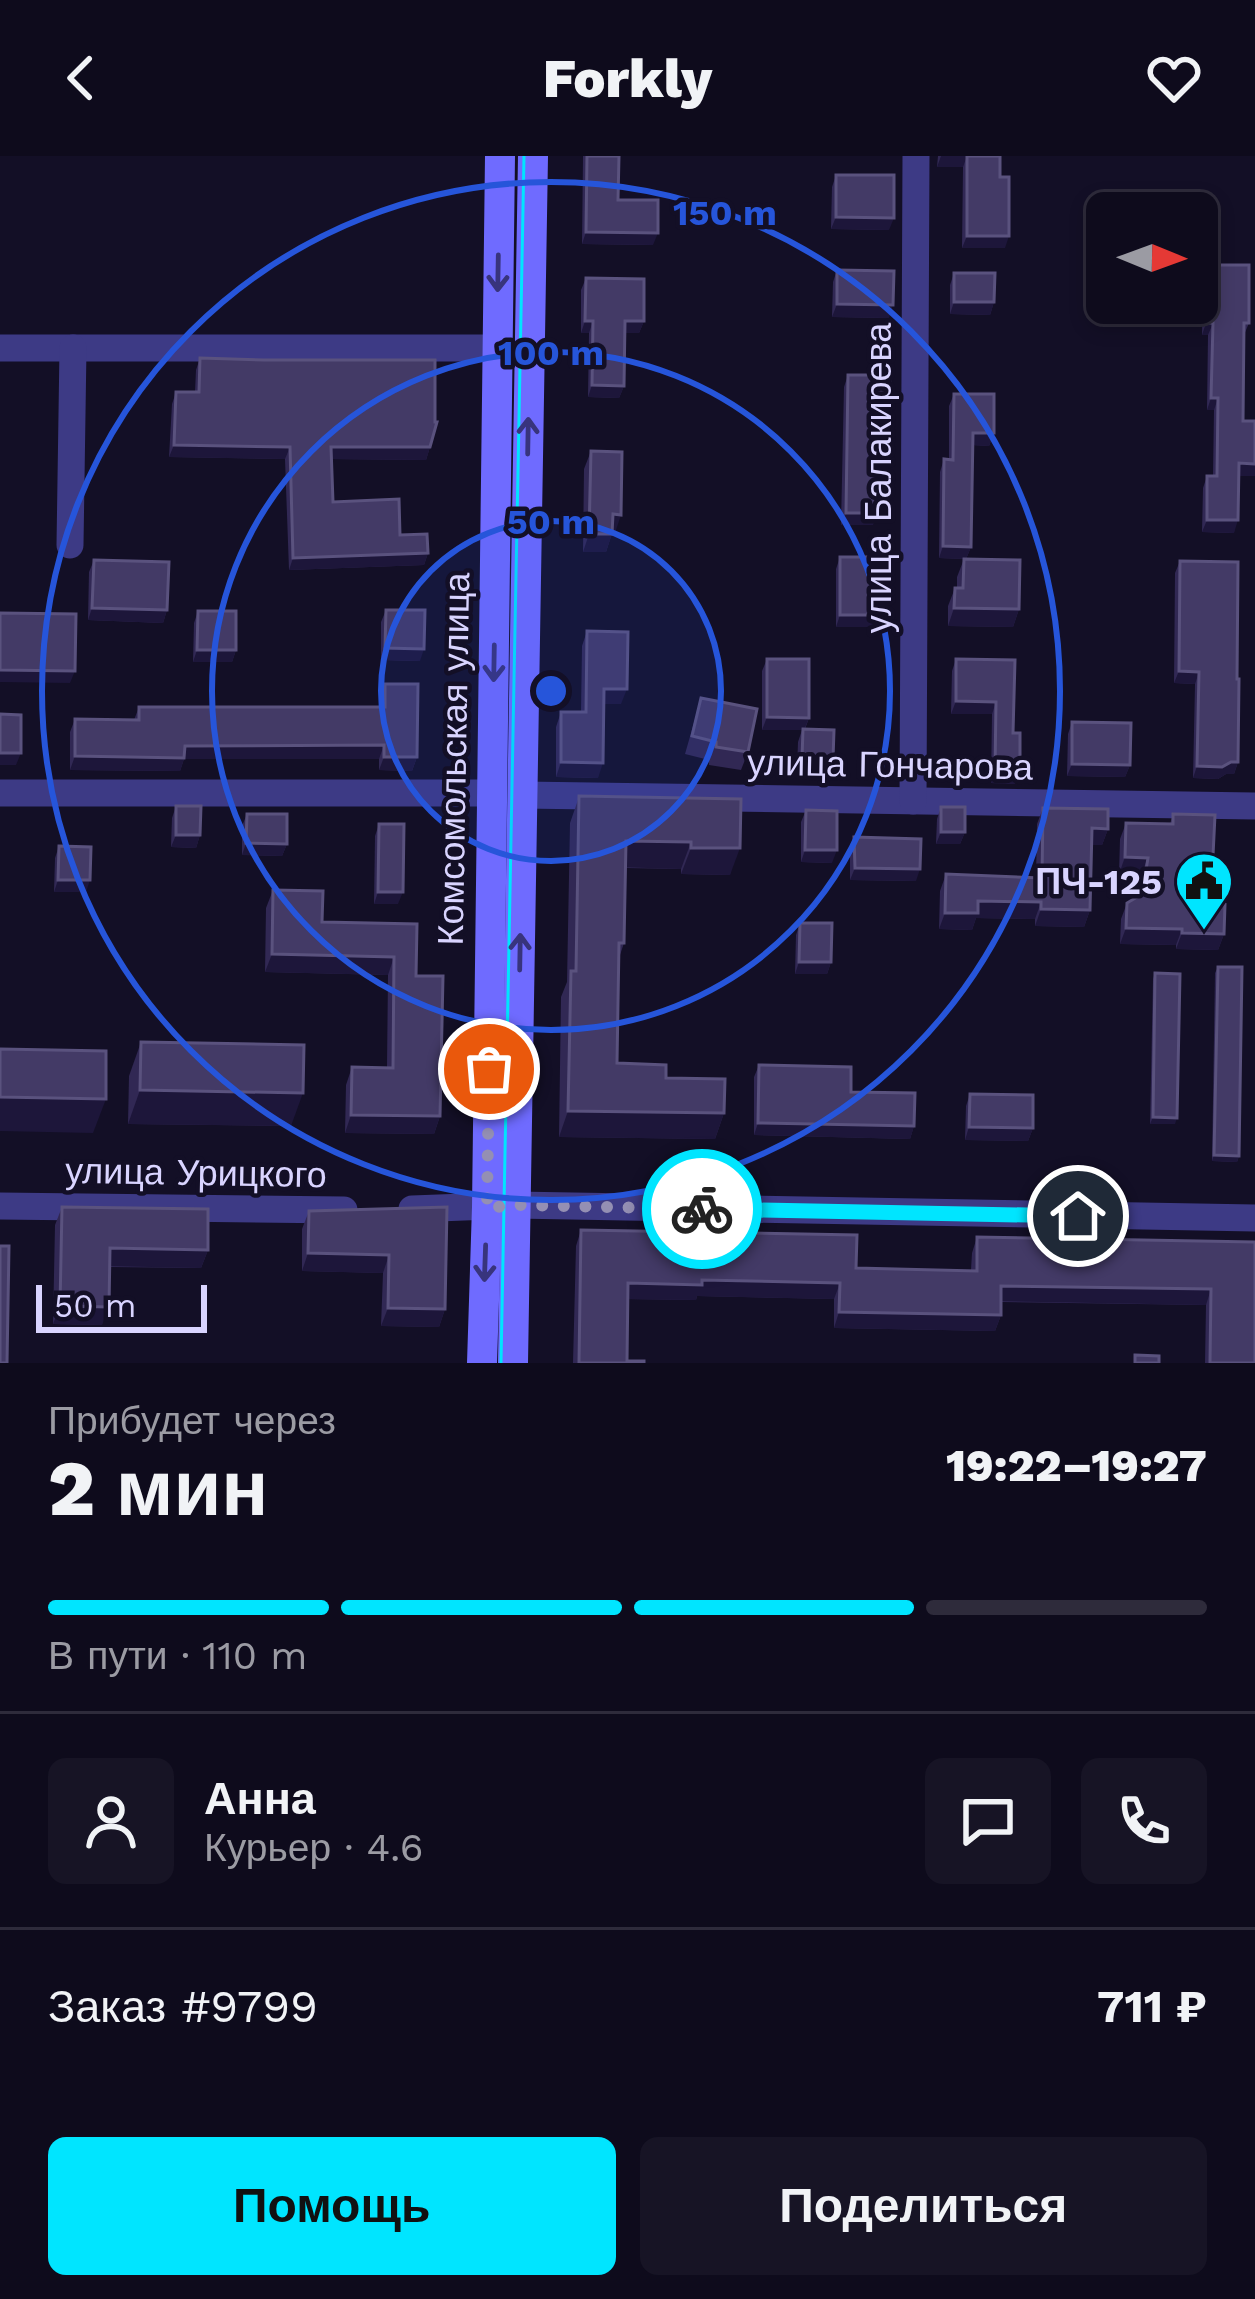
<!DOCTYPE html>
<html lang="ru">
<meta charset="utf-8">
<style>
body{margin:0;font-family:"Work Sans",sans-serif;background:#171425;color:#f1f3f6;height:100vh;display:flex;flex-direction:column;font-size:45px;white-space:nowrap}
*{box-sizing:border-box;margin:0}
p{font-size:39px;color:#9b9ba3}
.icon{flex:none;width:66px;height:66px;fill:none;stroke:currentColor;stroke-width:2;stroke-linecap:round;stroke-linejoin:round}
.map{position:relative;height:1207px;overflow:hidden}
.drawer{display:flex;flex-direction:column;background:#0e0b1c;flex:1}
.drawer>*{flex:none}
.needle{width:78px;rotate:91deg}
.fabs{position:absolute;left:1086px;top:36px;display:grid;gap:24px}
.fabs a{display:grid;place-items:center;width:132px;height:132px;border-radius:18px;background:#0e0b1c;box-shadow:0 6px 18px #0003,0 0 0 3px #2e2b3b;font-size:60px}
.scale{position:absolute;left:36px;bottom:30px;width:171px;box-sizing:border-box;padding-left:12px;border:6px solid #d9d4ff;border-top:0;font-size:33px;line-height:42px;white-space:nowrap;color:#d9d4ff;-webkit-text-stroke:9px #130f26;paint-order:stroke}
.pin{position:absolute;display:grid;place-items:center;width:102px;height:102px;color:#fff;margin:-51px;border:6px solid #fff;border-radius:50%;box-shadow:0 3px 12px #0007}
.courier{position:absolute;display:grid;place-items:center;width:120px;height:120px;margin:-60px;border:9px solid #00e5ff;border-radius:50%;background:#fff;color:#222;box-shadow:0 3px 15px #0007}
.head em{font-style:normal;font-weight:800}
.head div{display:flex;flex-direction:column-reverse}
.head{display:flex;align-items:center;justify-content:space-between;height:204px;padding:0 48px}
h1{font-size:78px;font-weight:800;line-height:90px}
.bar{display:grid;grid-template-columns:repeat(4,1fr);gap:18px 12px;align-content:center;height:144px;padding:0 48px}
.bar i{height:15px;border-radius:9px;background:#2e2b3b}
.bar .selected{background:#00e5ff}
.bar p{grid-column:span 4}
.line{display:flex;align-items:center;gap:30px;padding:0 48px;border-top:3px solid #2e2b3b}
.line div{flex:1}
.round{display:grid;place-items:center;flex:none;width:126px;height:126px;border-radius:18px;background:#171425}
.action{display:flex;gap:24px;margin-top:auto;padding:24px 48px}
.action a{flex:1;height:138px;border-radius:18px;background:#00e5ff;color:#111;font-size:48px;font-weight:800;line-height:138px;text-align:center}
.action a+a{background:#171425;color:#f1f3f6}
header{display:flex;justify-content:space-between;align-items:center;height:156px;padding:0 48px;background:#0e0b1c;font-size:54px;font-weight:800}
.map>svg:first-child{display:block}
.lines{fill:none;stroke-linecap:round;stroke-linejoin:round}
.minor{stroke:#3d3a85;stroke-width:27}
.secondary{stroke:#6f6bff;stroke-width:30}
.tram{stroke:#00e5ff;stroke-width:3}
.wall{fill:#312854}
.shaded-wall{fill:#1d163a}
.building{fill:#433a66;stroke:#5a527e;stroke-width:3}
.oneway{stroke:#38347d}
.done{stroke:#948fb3;stroke-width:12;stroke-dasharray:0 21.6}
.route{stroke:#00e5ff;stroke-width:15}
.ring{fill:none;stroke:#2655da;stroke-width:6}
.labels{text-anchor:middle;stroke-width:9;stroke-linejoin:round;paint-order:stroke}
.street-label{font-size:36px;fill:#d9d4ff;stroke:#130f26}
.poi-label{font-size:36px;font-weight:bold;fill:#d9d4ff;stroke:#130f26;text-anchor:end}
.centre{fill:#2655da;stroke:#130f26;stroke-width:6}
.ring-label{font-size:36px;text-anchor:middle;font-weight:bold;fill:#2655da;stroke:#130f26;stroke-width:9;stroke-linejoin:round;paint-order:stroke}
</style>
<header><svg class="icon" aria-label="back" viewBox="0 0 24 24"><path d="M15 5l-7 7 7 7"/></svg>Forkly<svg class="icon" aria-label="heart" viewBox="0 0 24 24"><path d="M12 20l-8-8c-3-5 5-10 8-4 3-6 11-1 8 4z"/></svg></header>
<div class="map">
<svg width="1255" height="1207" viewBox="0 0 1255 1207">
<rect width="100%" height="100%" fill="#130f26"/>
<g class="lines">
<g class="minor">
<polyline points="0,192 497,192"/>
<polyline points="70,389 73,192"/>
<polyline points="0,637 492,637"/>
<polyline points="523,639 1255,650"/>
<polyline points="913,645 916,0"/>
<polyline points="0,1050 344,1054"/>
<polyline points="412,1053 515,1049 1255,1062"/>
</g>
<g class="secondary">
<polyline points="482,1207 487,1051 500,0"/>
<polyline points="513,1207 533,0"/>
</g>
<polyline class="tram" points="501,1207 524,0"/>
</g>
<g class="wall">
<polygon points="583,0 619,0 618,44 653,89 582,88"/>
<polygon points="938,0 1000,0 1005,92 962,92 963,11 937,11"/>
<polygon points="836,19 889,74 831,73 832,31"/>
<polygon points="1207,109 1249,167 1244,179 1239,320 1234,377 1202,376 1203,332 1207,320 1213,320 1214,254 1207,254 1208,179 1202,179 1203,121"/>
<polygon points="837,114 889,162 832,161 833,126"/>
<polygon points="954,117 994,146 990,159 950,158 950,129"/>
<polygon points="586,122 644,165 639,177 625,177 624,230 619,242 588,241 589,177 581,177 581,134"/>
<polygon points="200,202 430,291 426,304 331,303 333,346 400,379 428,397 424,409 289,414 285,303 169,301 172,248 176,236 195,236 196,214"/>
<polygon points="848,219 890,277 886,289 879,289 873,369 841,369 844,231"/>
<polygon points="954,238 994,277 989,290 973,289 971,391 966,403 939,402 940,316 944,303 949,303 949,250"/>
<polygon points="591,295 615,377 612,377 606,396 583,396 584,313"/>
<polygon points="840,401 878,471 836,471 836,413"/>
<polygon points="964,403 1019,453 1013,471 948,470 948,450 955,432 957,432 957,421"/>
<polygon points="94,404 167,454 163,467 88,464 89,416"/>
<polygon points="1180,405 1237,523 1238,606 1234,618 1226,618 1218,623 1193,622 1195,528 1174,527 1175,417"/>
<polygon points="386,454 420,505 381,504 381,466"/>
<polygon points="198,455 236,494 232,506 193,506 194,467"/>
<polygon points="587,475 621,548 604,548 598,622 556,621 556,571 561,556 581,556 582,490"/>
<polygon points="767,503 809,562 805,573 829,615 797,614 798,586 802,574 762,574 762,515"/>
<polygon points="956,503 1015,504 1013,577 1015,628 991,627 992,558 951,558 952,515"/>
<polygon points="385,528 417,601 412,615 379,614 379,603 184,603 180,615 70,614 70,576 75,563 134,564 139,551 380,551 380,541"/>
<polygon points="701,542 748,596 741,614 709,609 709,604 685,598"/>
<polygon points="1072,566 1130,609 1125,621 1067,620 1068,578"/>
<polygon points="579,641 741,643 730,719 681,718 681,713 626,712 624,787 619,802 617,907 666,922 724,957 715,983 559,981 561,841 567,826 570,667"/>
<polygon points="176,650 200,679 196,692 171,691 172,662"/>
<polygon points="941,651 965,676 960,688 936,688 937,663"/>
<polygon points="1043,652 1108,673 1102,689 1091,689 1090,754 1084,771 1035,770 1035,763 976,762 972,774 939,773 940,735 946,718 1036,722 1037,668"/>
<polygon points="806,654 832,707 801,706 801,666"/>
<polygon points="247,658 287,688 282,700 242,699 242,670"/>
<polygon points="1173,658 1211,740 1224,778 1218,794 1176,793 1176,789 1120,788 1121,763 1127,747 1138,740 1141,718 1119,718 1120,683 1126,667 1170,668"/>
<polygon points="379,668 398,748 374,748 375,680"/>
<polygon points="854,681 916,725 850,724 850,694"/>
<polygon points="59,690 86,736 54,736 55,702"/>
<polygon points="273,734 322,766 417,768 416,820 440,960 434,978 345,977 346,929 352,911 387,911 388,819 265,816 266,752"/>
<polygon points="800,767 831,806 827,818 795,818 796,779"/>
<polygon points="1218,811 1239,1000 1237,1006 1212,1005 1215,817"/>
<polygon points="1155,817 1175,968 1150,968 1153,823"/>
<polygon points="141,886 291,970 128,968 129,920"/>
<polygon points="759,909 851,936 914,970 910,983 754,979 754,921"/>
<polygon points="970,938 1033,972 1028,985 965,984 966,950"/>
<polygon points="62,1051 208,1094 201,1112 110,1111 102,1169 53,1168 55,1069"/>
<polygon points="447,1051 445,1153 439,1171 381,1170 383,1117 302,1115 302,1073 309,1055"/>
<polygon points="581,1074 856,1112 971,1114 972,1097 977,1081 1255,1086 1255,1207 1205,1207 1206,1149 1001,1146 1001,1159 995,1175 834,1172 834,1143 697,1140 696,1144 627,1143 627,1205 644,1207 573,1207 576,1090"/>
</g>
<g class="shaded-wall">
<polygon points="941,0 967,0 963,11 937,11"/>
<polygon points="836,61 894,62 889,74 831,73"/>
<polygon points="586,76 658,77 653,89 582,88"/>
<polygon points="967,80 1009,80 1005,92 962,92"/>
<polygon points="954,146 994,146 990,159 950,158"/>
<polygon points="837,148 893,149 889,162 832,161"/>
<polygon points="585,165 593,165 589,177 581,177"/>
<polygon points="625,165 644,165 639,177 621,177"/>
<polygon points="1206,167 1213,167 1208,179 1202,179"/>
<polygon points="592,229 624,230 619,242 588,241"/>
<polygon points="1211,242 1218,242 1214,254 1207,254"/>
<polygon points="879,277 890,277 886,289 874,289"/>
<polygon points="973,277 994,277 989,290 969,289"/>
<polygon points="174,289 290,291 285,303 169,301"/>
<polygon points="331,291 430,291 426,304 326,303"/>
<polygon points="1239,307 1255,308 1255,320 1235,320"/>
<polygon points="846,357 877,357 873,369 841,369"/>
<polygon points="613,358 621,359 615,377 606,376"/>
<polygon points="1207,364 1238,364 1234,377 1202,376"/>
<polygon points="589,378 612,378 606,396 583,396"/>
<polygon points="943,390 971,391 966,403 939,402"/>
<polygon points="428,397 424,409 289,414 293,402"/>
<polygon points="92,452 167,454 163,467 88,464"/>
<polygon points="954,452 1019,453 1013,471 948,470"/>
<polygon points="840,459 882,459 878,471 836,471"/>
<polygon points="385,492 424,493 420,505 381,504"/>
<polygon points="197,494 236,494 232,506 193,506"/>
<polygon points="0,514 75,515 70,527 0,526"/>
<polygon points="1179,515 1199,516 1195,528 1174,527"/>
<polygon points="604,533 627,533 621,548 598,548"/>
<polygon points="956,545 996,546 992,558 951,558"/>
<polygon points="767,561 809,562 804,574 762,574"/>
<polygon points="384,589 379,603 184,603 180,615 70,614 75,600 185,590"/>
<polygon points="0,597 21,597 16,609 0,609"/>
<polygon points="384,601 417,601 412,615 379,614"/>
<polygon points="802,602 833,603 829,615 797,614"/>
<polygon points="561,606 603,607 598,622 556,621"/>
<polygon points="1231,606 1238,606 1234,618 1226,618 1218,623 1193,622 1197,610"/>
<polygon points="1072,608 1130,609 1125,621 1067,620"/>
<polygon points="995,615 1020,616 1015,628 991,627"/>
<polygon points="1092,672 1108,673 1102,689 1086,689"/>
<polygon points="941,676 965,676 960,688 936,688"/>
<polygon points="176,679 200,679 196,692 171,691"/>
<polygon points="626,685 691,686 681,713 616,711"/>
<polygon points="246,687 287,688 282,700 242,699"/>
<polygon points="691,692 740,692 730,719 681,718"/>
<polygon points="805,694 837,694 832,707 801,706"/>
<polygon points="1125,701 1148,702 1141,718 1119,718"/>
<polygon points="855,712 920,713 916,725 850,724"/>
<polygon points="58,724 90,724 86,736 54,736"/>
<polygon points="378,736 403,736 398,748 374,748"/>
<polygon points="978,745 1041,746 1035,763 976,762 972,774 939,773 945,757"/>
<polygon points="1041,753 1090,754 1084,771 1035,770"/>
<polygon points="1126,772 1182,773 1176,789 1120,788"/>
<polygon points="1182,777 1224,778 1218,794 1176,793"/>
<polygon points="272,798 394,801 388,819 265,816"/>
<polygon points="799,806 831,806 827,818 795,818"/>
<polygon points="140,934 303,937 291,970 128,968"/>
<polygon points="0,941 106,943 93,977 0,975"/>
<polygon points="568,955 724,957 715,983 559,981"/>
<polygon points="351,959 440,960 434,978 345,977"/>
<polygon points="1153,961 1177,962 1175,968 1150,968"/>
<polygon points="758,967 914,970 910,983 754,979"/>
<polygon points="969,971 1033,972 1028,985 965,984"/>
<polygon points="1214,999 1239,1000 1237,1006 1212,1005"/>
<polygon points="110,1092 208,1094 201,1112 103,1110"/>
<polygon points="308,1097 389,1099 383,1117 302,1115"/>
<polygon points="702,1124 840,1127 834,1143 697,1140 696,1144 622,1143 628,1127"/>
<polygon points="1001,1130 1211,1133 1206,1149 995,1145"/>
<polygon points="60,1150 109,1151 102,1169 53,1168"/>
<polygon points="388,1152 445,1153 439,1171 381,1170"/>
<polygon points="839,1156 1001,1159 995,1175 834,1172"/>
</g>
<g class="building">
<polygon points="587,0 619,0 618,44 658,44 658,77 586,76"/>
<polygon points="967,0 1000,0 1000,21 1009,21 1009,80 967,80"/>
<polygon points="836,19 894,19 894,62 836,61"/>
<polygon points="1207,109 1249,109 1249,167 1244,167 1243,265 1255,265 1255,308 1239,307 1238,364 1207,364 1207,320 1217,320 1218,242 1211,242 1213,167 1206,167"/>
<polygon points="837,114 894,115 893,149 837,148"/>
<polygon points="954,117 995,117 994,146 954,146"/>
<polygon points="586,122 644,123 644,165 625,165 624,230 592,229 593,165 585,165"/>
<polygon points="200,202 264,204 435,204 435,266 437,266 430,291 331,291 333,346 399,343 400,379 427,378 428,397 293,402 290,291 174,289 176,236 199,236"/>
<polygon points="848,219 890,219 890,277 879,277 877,357 846,357"/>
<polygon points="954,238 994,238 994,277 973,277 971,391 943,390 944,303 953,304"/>
<polygon points="591,295 622,296 621,359 613,358 612,378 589,378"/>
<polygon points="840,401 883,401 882,459 840,459"/>
<polygon points="964,403 1020,404 1019,453 954,452 955,432 963,432"/>
<polygon points="94,404 169,406 167,454 92,452"/>
<polygon points="1180,405 1238,406 1237,523 1239,523 1238,606 1231,606 1222,611 1197,610 1199,516 1179,515"/>
<polygon points="386,454 425,454 424,493 385,492"/>
<polygon points="198,455 236,455 236,494 197,494"/>
<polygon points="0,457 76,458 75,515 0,514"/>
<polygon points="587,475 628,476 627,533 604,533 603,607 561,606 561,556 586,556"/>
<polygon points="767,503 809,503 809,562 767,561"/>
<polygon points="956,503 1015,504 1013,577 1020,577 1020,616 995,615 996,546 956,545"/>
<polygon points="385,528 418,528 417,601 384,601 384,589 185,590 184,602 75,600 75,563 139,564 139,551 385,551"/>
<polygon points="701,542 757,553 748,596 716,591 716,586 692,580"/>
<polygon points="0,558 21,559 21,597 0,597"/>
<polygon points="1072,566 1131,567 1130,609 1072,608"/>
<polygon points="803,573 834,574 833,603 802,602"/>
<polygon points="579,640 741,643 740,692 691,692 691,686 626,685 624,787 619,787 617,907 666,909 666,922 725,923 724,957 568,955 571,815 576,815"/>
<polygon points="176,650 201,650 200,679 176,679"/>
<rect x="941" y="651" width="24" height="25"/>
<polygon points="1043,652 1108,653 1108,673 1092,672 1090,754 1041,753 1041,746 978,745 978,757 945,757 946,718 1042,722"/>
<polygon points="806,654 837,655 837,694 805,694"/>
<polygon points="247,658 287,658 287,688 246,687"/>
<polygon points="1173,658 1215,659 1211,740 1225,748 1224,778 1182,777 1182,773 1126,772 1127,747 1142,738 1148,702 1125,701 1126,667 1173,668"/>
<polygon points="379,668 404,668 403,736 378,736"/>
<polygon points="854,681 921,683 920,713 855,712"/>
<polygon points="59,690 91,691 90,724 58,724"/>
<polygon points="273,734 323,735 322,766 417,768 416,820 443,820 440,960 351,959 352,911 393,912 394,801 272,798"/>
<polygon points="800,767 832,767 831,806 799,806"/>
<polygon points="1218,811 1242,811 1239,1000 1214,999"/>
<polygon points="1155,817 1180,818 1177,962 1153,961"/>
<polygon points="141,886 304,889 303,937 140,934"/>
<polygon points="0,893 106,895 106,943 0,941"/>
<polygon points="759,909 851,911 851,936 915,937 914,970 758,967"/>
<polygon points="970,938 1033,939 1033,972 969,971"/>
<polygon points="62,1051 208,1053 208,1094 110,1092 109,1151 60,1150"/>
<polygon points="447,1051 445,1153 388,1152 389,1099 308,1097 309,1055"/>
<polygon points="581,1074 857,1079 856,1112 977,1115 977,1081 1255,1086 1255,1207 1210,1207 1211,1133 1001,1130 1001,1159 839,1156 840,1127 702,1124 702,1129 628,1127 627,1205 644,1205 644,1207 579,1207"/>
<polygon points="0,1090 9,1090 7,1207 0,1207"/>
<polygon points="1135,1199 1159,1200 1159,1207 1135,1207"/>
</g>
<defs><path id="oneway-shaft" d="M-6 0H5M1.5-3L5.5 0L1.5 3" fill="none" stroke-width="1.6" stroke-linecap="round" stroke-linejoin="round" transform="scale(3)"/></defs>
<g class="oneway">
<use href="#oneway-shaft" transform="translate(498 117) rotate(91)"/>
<use href="#oneway-shaft" transform="translate(528 280) rotate(-89)"/>
<use href="#oneway-shaft" transform="translate(494 507) rotate(91)"/>
<use href="#oneway-shaft" transform="translate(520 796) rotate(-89)"/>
<use href="#oneway-shaft" transform="translate(485 1107) rotate(92)"/>
</g>
<g class="lines">
<polyline class="done" points="489,913 487,1052 515,1049 702,1053"/>
<polyline class="route" points="702,1053 1078,1060"/>
</g>
<circle cx="551" cy="535" r="170" fill="#2655da" fill-opacity=".12"/>
<g class="ring">
<circle cx="551" cy="535" r="170"/>
<circle cx="551" cy="535" r="339"/>
<circle cx="551" cy="535" r="509"/>
</g>
<defs>
<g id="civic-pin" transform="scale(3)"><path d="M0 17L-7.5 6A9.5 9.5 0 1 1 7.5 6Z" fill="#00e5ff" stroke="#130f26"/><path d="M-.6-6.5H3V-4.5H.6V-3L4-1V1h2V6H-6V1h2V-1L-.6-3ZM-1.2 2.5V6h2.4V2.5Z" fill="#111"/></g>
</defs>
<g fill-rule="evenodd">
<use href="#civic-pin" x="1204" y="725"/>
</g>
<g class="labels">
<g class="street-label">
<text transform="translate(878 322) rotate(-90)" y="13">улица Балакирева</text>
<text transform="translate(453 603) rotate(-89)" y="13">Комсомольская улица</text>
<text transform="translate(890 608) rotate(1)" y="13">улица Гончарова</text>
<text transform="translate(196 1016) rotate(1)" y="13">улица Урицкого</text>
</g>
<g class="poi-label">
<text x="1162" y="738">ПЧ-125</text>
</g>
</g>
<circle cx="551" cy="535" r="18" class="centre"/>
<g class="ring-label">
<text x="725" y="69">150 m</text>
<text x="551" y="209">100 m</text>
<text x="551" y="378">50 m</text>
</g>
</svg>
<div class="fabs">
<a><svg class="needle" viewBox="-14 -14 28 28"><path d="M0-13l5 13h-10z" fill="#e53935"/><path d="M0 13l5-13h-10z" fill="#9b9ba3"/></svg></a>
</div>
<div class="scale">50 m</div>
<div class="pin" style="left:489px;top:913px;background:#ea580c"><svg class="icon" aria-label="bag" viewBox="0 0 24 24"><path d="M5 8h14l-1 12H6zM9 8a3 3 0 0 1 6 0"/></svg></div>
<div class="pin" style="left:1078px;top:1060px;background:#1f2937"><svg class="icon" aria-label="home" viewBox="0 0 24 24"><path d="M3 11l9-7 9 7M6 9v11h12V9"/></svg></div>
<div class="courier" style="left:702px;top:1053px"><svg class="icon" aria-label="bike" viewBox="0 0 24 24"><circle cx="6" cy="16" r="4"/><circle cx="18" cy="16" r="4"/><path d="M6 16l4-8h5l3 8M10 8l3 8H6M13 5h3"/></svg></div>
</div>
<section class="drawer">
<div class="head"><div><h1>2 мин</h1><p>Прибудет через</p></div><em>19:22–19:27</em></div>
<div class="bar"><i class="selected"></i><i class="selected"></i><i class="selected"></i><i></i><p>В пути · 110 m</p></div>
<div class="line" style="height:216px"><a class="round"><svg class="icon" aria-label="person" viewBox="0 0 24 24"><circle cx="12" cy="8" r="4"/><path d="M4 21q1-7 8-7t8 7"/></svg></a><div><b>Анна</b><p>Курьер · 4.6</p></div><a class="round"><svg class="icon" aria-label="chat" viewBox="0 0 24 24"><path d="M4 5h16v11H9l-5 4z"/></svg></a><a class="round"><svg class="icon" aria-label="phone" viewBox="0 0 24 24"><path d="M5 4h4l2 5-3 2q2 4 5 5l2-3 5 2v4C11 20 4 13 5 4z"/></svg></a></div>
<div class="line" style="height:156px"><div>Заказ #9799</div><b>711 ₽</b></div>
<div class="action"><a>Помощь</a><a>Поделиться</a></div>
</section>
